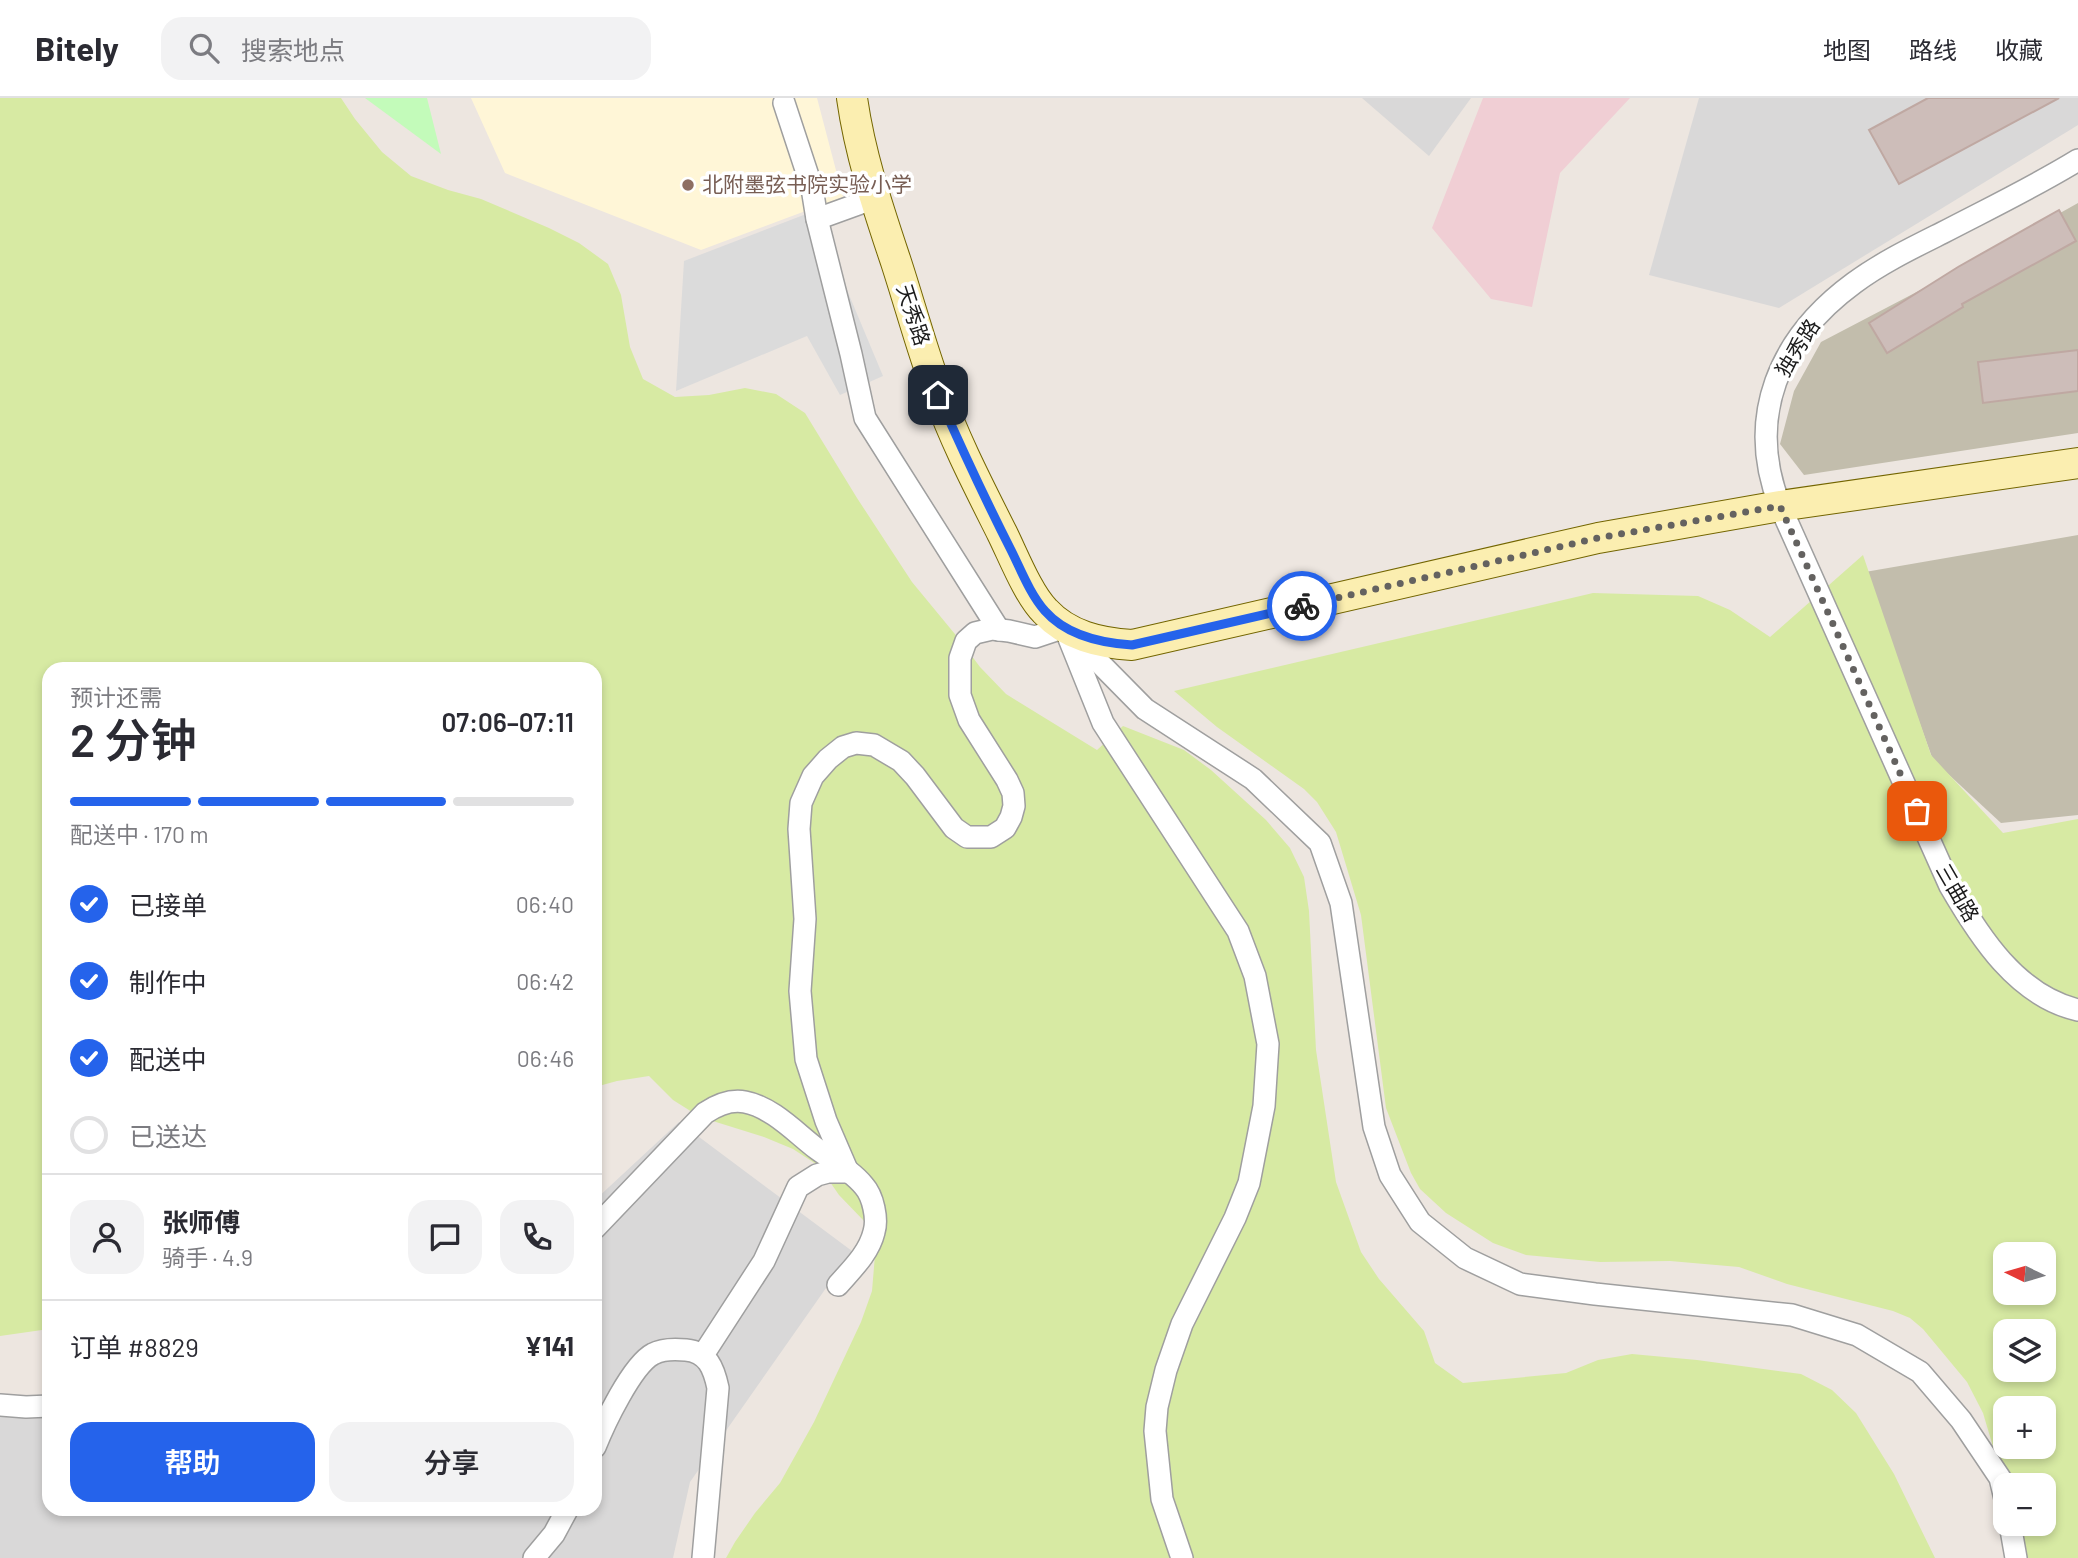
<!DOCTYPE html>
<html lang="zh">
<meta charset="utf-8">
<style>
body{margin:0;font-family:Barlow,"Noto Sans SC",sans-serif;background:#f2f2f3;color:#2b2b33;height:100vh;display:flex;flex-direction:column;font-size:26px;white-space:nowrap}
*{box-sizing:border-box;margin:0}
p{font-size:23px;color:#7c7c81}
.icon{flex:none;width:38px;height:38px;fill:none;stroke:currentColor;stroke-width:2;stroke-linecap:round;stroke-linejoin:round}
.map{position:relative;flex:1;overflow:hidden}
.panel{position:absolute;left:42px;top:564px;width:560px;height:854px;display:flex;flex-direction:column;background:#fff;border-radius:21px;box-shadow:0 4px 10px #0003}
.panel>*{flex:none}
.needle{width:46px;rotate:275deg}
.fabs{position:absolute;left:1993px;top:1144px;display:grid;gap:14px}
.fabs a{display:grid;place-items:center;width:63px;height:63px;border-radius:14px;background:#fff;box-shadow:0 4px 10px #0003;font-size:35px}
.pin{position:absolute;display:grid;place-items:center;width:60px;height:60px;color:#fff;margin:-30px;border-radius:14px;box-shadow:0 4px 10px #0006}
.courier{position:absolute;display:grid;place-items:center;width:70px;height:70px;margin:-35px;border:5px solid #2563eb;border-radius:50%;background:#fff;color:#222;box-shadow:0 2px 9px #0007}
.overview em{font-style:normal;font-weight:600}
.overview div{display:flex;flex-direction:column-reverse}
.overview{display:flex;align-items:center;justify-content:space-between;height:119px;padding:0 28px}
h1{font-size:46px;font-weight:600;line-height:52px}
.bar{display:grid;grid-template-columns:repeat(4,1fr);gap:10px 7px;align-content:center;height:84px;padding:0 28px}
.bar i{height:9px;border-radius:5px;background:#e1e1e2}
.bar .selected{background:#2563eb}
.bar p{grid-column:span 4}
.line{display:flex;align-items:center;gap:18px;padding:0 28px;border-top:2px solid #e1e1e2}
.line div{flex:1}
.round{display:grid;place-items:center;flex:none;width:74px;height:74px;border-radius:21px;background:#f2f2f3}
ol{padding:0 28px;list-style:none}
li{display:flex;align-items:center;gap:21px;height:77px}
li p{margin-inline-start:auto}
li .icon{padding:7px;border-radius:50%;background:#2563eb;color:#fff;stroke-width:4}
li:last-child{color:#7c7c81}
li i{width:38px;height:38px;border:4px solid #e1e1e2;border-radius:50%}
.primary-button{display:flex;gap:14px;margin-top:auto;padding:14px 28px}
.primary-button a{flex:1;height:80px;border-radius:21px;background:#2563eb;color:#fff;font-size:28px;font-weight:600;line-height:80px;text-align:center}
.primary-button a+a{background:#f2f2f3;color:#2b2b33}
header{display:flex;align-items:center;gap:42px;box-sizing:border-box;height:98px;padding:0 35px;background:#fff;border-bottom:2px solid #e1e1e2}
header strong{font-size:33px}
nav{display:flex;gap:38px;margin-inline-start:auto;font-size:24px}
.search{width:490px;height:63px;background:#f2f2f3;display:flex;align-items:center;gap:18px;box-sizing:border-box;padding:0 24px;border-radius:21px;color:#7c7c81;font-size:26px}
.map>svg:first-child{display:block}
.residential{fill:#d9d8d8}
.commercial{fill:#f0ced4}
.education{fill:#fff6d7}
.construction{fill:#c2bdac}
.grass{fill:#d7eaa3;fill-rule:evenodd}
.park{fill:#c3fbba}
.parking{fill:#dbdbdb}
.building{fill:#cdbdb9;stroke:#bfa8a2;stroke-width:2}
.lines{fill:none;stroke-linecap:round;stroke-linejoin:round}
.street-casing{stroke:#9f9f9f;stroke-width:24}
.secondary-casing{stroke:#736501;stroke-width:32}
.street{stroke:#fff;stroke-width:21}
.secondary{stroke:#fbeeb0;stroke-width:30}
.done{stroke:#646260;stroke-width:7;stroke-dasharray:0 12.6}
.route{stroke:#2563eb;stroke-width:9}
.education-dot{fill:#8d6e63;stroke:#fff;stroke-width:2.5}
.labels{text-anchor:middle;stroke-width:7;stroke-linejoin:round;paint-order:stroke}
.education-label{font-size:21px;fill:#785e54;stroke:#fff;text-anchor:start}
.street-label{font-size:21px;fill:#1b1b1b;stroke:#fff}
</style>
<header>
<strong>Bitely</strong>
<div class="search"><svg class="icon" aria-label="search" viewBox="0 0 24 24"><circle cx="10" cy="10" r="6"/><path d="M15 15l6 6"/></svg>搜索地点</div>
<nav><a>地图</a><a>路线</a><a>收藏</a></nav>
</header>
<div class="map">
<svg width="2078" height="1460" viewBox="0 0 2078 1460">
<rect width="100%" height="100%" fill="#ede6e0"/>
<g class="residential">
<polygon points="1362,0 1471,0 1429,58"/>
<polygon points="1699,0 2078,0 2078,27 1779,210 1649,177"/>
<polygon points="679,1024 852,1153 690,1384 673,1460 0,1460 0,1315 49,1317 49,1410 595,1410 595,1102"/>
</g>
<polygon class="commercial" points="1483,0 1630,0 1560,75 1532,209 1491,201 1432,130"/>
<polygon class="education" points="471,0 817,0 843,99 701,152 505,75"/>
<g class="construction">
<polygon points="2078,105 2078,335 1804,377 1780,346 1794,293 1821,244 1951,176"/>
<polygon points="2078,437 2078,717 2001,725 1933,662 1865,474"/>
</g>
<g class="grass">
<polygon points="0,0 341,0 355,21 382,54 411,78 448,92 481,101 549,130 579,145 608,166 621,197 630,249 643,281 675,299 709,297 745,290 776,296 805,315 857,400 912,484 959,541 980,569 1006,596 1097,652 1123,628 1184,652 1211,672 1266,722 1290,750 1304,779 1309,813 1316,952 1336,1084 1361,1154 1379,1181 1424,1233 1435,1265 1463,1285 1566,1275 1598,1262 1632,1256 1697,1262 1801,1276 1832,1292 1856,1315 1894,1376 1935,1460 726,1460 735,1444 755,1415 780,1385 814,1324 861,1224 872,1193 875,1157 864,1123 839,1097 819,1068 793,1051 764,1039 700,1019 673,1002 649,978 617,983 595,989 595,570 49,570 49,1231 0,1238"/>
<path d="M1863 457 1931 657 2003 735 2078 721V1460H2020L2013 1426H2044V1388L2005 1389 1983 1315 1967 1284 1923 1231 1910 1220 1893 1213 1787 1186 1739 1169 1670 1163 1600 1164 1526 1157 1493 1145 1446 1115 1420 1091 1411 1075 1386 1010 1361 817 1336 734 1317 704 1304 691 1217 629 1174 593 1593 495 1698 498 1730 512 1770 539ZM2006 1157H2044V1195H2006ZM2006 1234H2044V1272H2006ZM2006 1311H2044V1349H2006Z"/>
</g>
<polygon class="park" points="365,0 427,0 441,56"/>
<polygon class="parking" points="814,113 883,278 840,297 807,238 676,293 684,163"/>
<g class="building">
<polygon points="1928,0 2059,0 1899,86 1869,32"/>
<polygon points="2059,112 2076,143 1962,206 1963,209 1887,255 1869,225 1958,169"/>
<polygon points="2078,252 2078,293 1983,305 1978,264"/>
</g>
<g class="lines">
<g class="street-casing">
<g id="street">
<polyline points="784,5 812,90 817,121 851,256 865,320 999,532"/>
<path d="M2078 62C2034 89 1988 111 1942 135 1912 150 1881 165 1854 185 1779 240 1745 319 1780 408L1950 788C1979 838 2017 898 2078 912"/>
<polyline points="817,121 875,100"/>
<polyline points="1071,536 1145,611 1253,681 1320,745 1341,805 1374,1029 1390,1077 1420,1124 1465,1160 1520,1186 1595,1196 1792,1217 1857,1237 1920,1274 1961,1322 2000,1380 2006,1405"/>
<polyline points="1068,538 1103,625 1238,833 1255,878 1268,946 1264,1008 1249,1085 1235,1120 1182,1226 1166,1272 1157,1309 1155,1333 1162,1401 1182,1460"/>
<path d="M595 1130 705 1015C717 1007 730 1001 745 1004 772 1009 796 1035 817 1051 832 1062 852 1073 864 1088 873 1098 878 1121 874 1134 869 1155 852 1171 838 1187"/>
<polyline points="703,1257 764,1163 798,1089 817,1077 828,1074 848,1074 826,1023 806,961 800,893 805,821 799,731 801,705 813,678 828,661 843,649 856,645 874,647 901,663 915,678 954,730 967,739 991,739 1005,730 1011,719 1014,708 1013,695 1007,682 969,622 960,597 960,560 966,543 975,535 992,531 1009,533 1035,539 1065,529"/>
<polyline points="0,1307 26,1309 49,1308"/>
<path d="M595 1349C604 1326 632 1267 653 1256 662 1251 676 1251 686 1252 708 1254 714 1271 718 1290L703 1460"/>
<polyline points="2010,1426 2016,1460"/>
<polyline points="534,1460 554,1436 568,1410"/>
</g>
</g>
<g class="secondary-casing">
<path id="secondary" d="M852 0C860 57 878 110 896 164 910 207 922 252 938 295 955 343 979 389 1002 435 1013 457 1028 496 1045 513 1068 538 1100 545 1132 547L1598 440 1780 408 2078 365"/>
</g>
<use href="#street" class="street"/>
<use href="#secondary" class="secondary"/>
</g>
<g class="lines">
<polyline class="done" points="1302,508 1598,440 1780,408 1917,713"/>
<path class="route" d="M938 297C961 349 985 401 1011 452 1021 472 1030 496 1045 513 1067 538 1101 545 1132 547L1302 508"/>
</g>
<circle class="education-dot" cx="688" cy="87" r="7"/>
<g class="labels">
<g class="education-label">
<text x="702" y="94">北附墨弦书院实验小学</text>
</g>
<g class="street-label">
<text transform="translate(913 217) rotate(72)" y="7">天秀路</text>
<text transform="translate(1798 250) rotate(-58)" y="7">独秀路</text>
<text transform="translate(1957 795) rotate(60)" y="7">三曲路</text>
</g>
</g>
</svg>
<div class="fabs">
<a><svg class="needle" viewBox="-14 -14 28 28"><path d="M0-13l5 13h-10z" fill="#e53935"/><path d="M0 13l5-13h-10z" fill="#7c7c81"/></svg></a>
<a><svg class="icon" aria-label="layers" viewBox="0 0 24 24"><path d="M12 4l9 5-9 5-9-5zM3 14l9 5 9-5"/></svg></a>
<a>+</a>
<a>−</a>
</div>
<div class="pin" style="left:1917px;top:713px;background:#ea580c"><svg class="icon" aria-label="bag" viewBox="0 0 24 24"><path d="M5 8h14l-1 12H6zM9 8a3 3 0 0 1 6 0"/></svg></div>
<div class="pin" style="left:938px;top:297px;background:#1f2937"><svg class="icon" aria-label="home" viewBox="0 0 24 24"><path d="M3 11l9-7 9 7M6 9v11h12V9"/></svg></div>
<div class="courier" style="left:1302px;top:508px"><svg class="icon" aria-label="bike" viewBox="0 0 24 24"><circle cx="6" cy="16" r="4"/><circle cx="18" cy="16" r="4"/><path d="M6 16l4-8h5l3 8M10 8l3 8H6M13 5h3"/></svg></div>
<section class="panel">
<div class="overview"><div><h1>2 分钟</h1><p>预计还需</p></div><em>07:06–07:11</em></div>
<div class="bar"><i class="selected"></i><i class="selected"></i><i class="selected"></i><i></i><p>配送中 · 170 m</p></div>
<ol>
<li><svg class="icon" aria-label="check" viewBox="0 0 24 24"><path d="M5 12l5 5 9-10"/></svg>已接单<p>06:40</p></li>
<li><svg class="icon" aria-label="check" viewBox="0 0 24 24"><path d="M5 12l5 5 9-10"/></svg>制作中<p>06:42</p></li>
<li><svg class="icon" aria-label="check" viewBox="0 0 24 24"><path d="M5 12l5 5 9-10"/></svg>配送中<p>06:46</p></li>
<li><i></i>已送达</li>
</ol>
<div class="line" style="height:126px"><a class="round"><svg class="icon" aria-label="person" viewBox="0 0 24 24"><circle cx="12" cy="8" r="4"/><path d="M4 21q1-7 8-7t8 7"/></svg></a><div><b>张师傅</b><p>骑手 · 4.9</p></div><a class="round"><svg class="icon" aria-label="chat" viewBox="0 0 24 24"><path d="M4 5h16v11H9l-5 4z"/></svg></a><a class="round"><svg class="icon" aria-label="phone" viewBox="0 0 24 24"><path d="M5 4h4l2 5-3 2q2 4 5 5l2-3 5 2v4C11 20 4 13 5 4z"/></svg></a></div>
<div class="line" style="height:91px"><div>订单 #8829</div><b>¥141</b></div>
<div class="primary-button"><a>帮助</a><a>分享</a></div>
</section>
</div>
